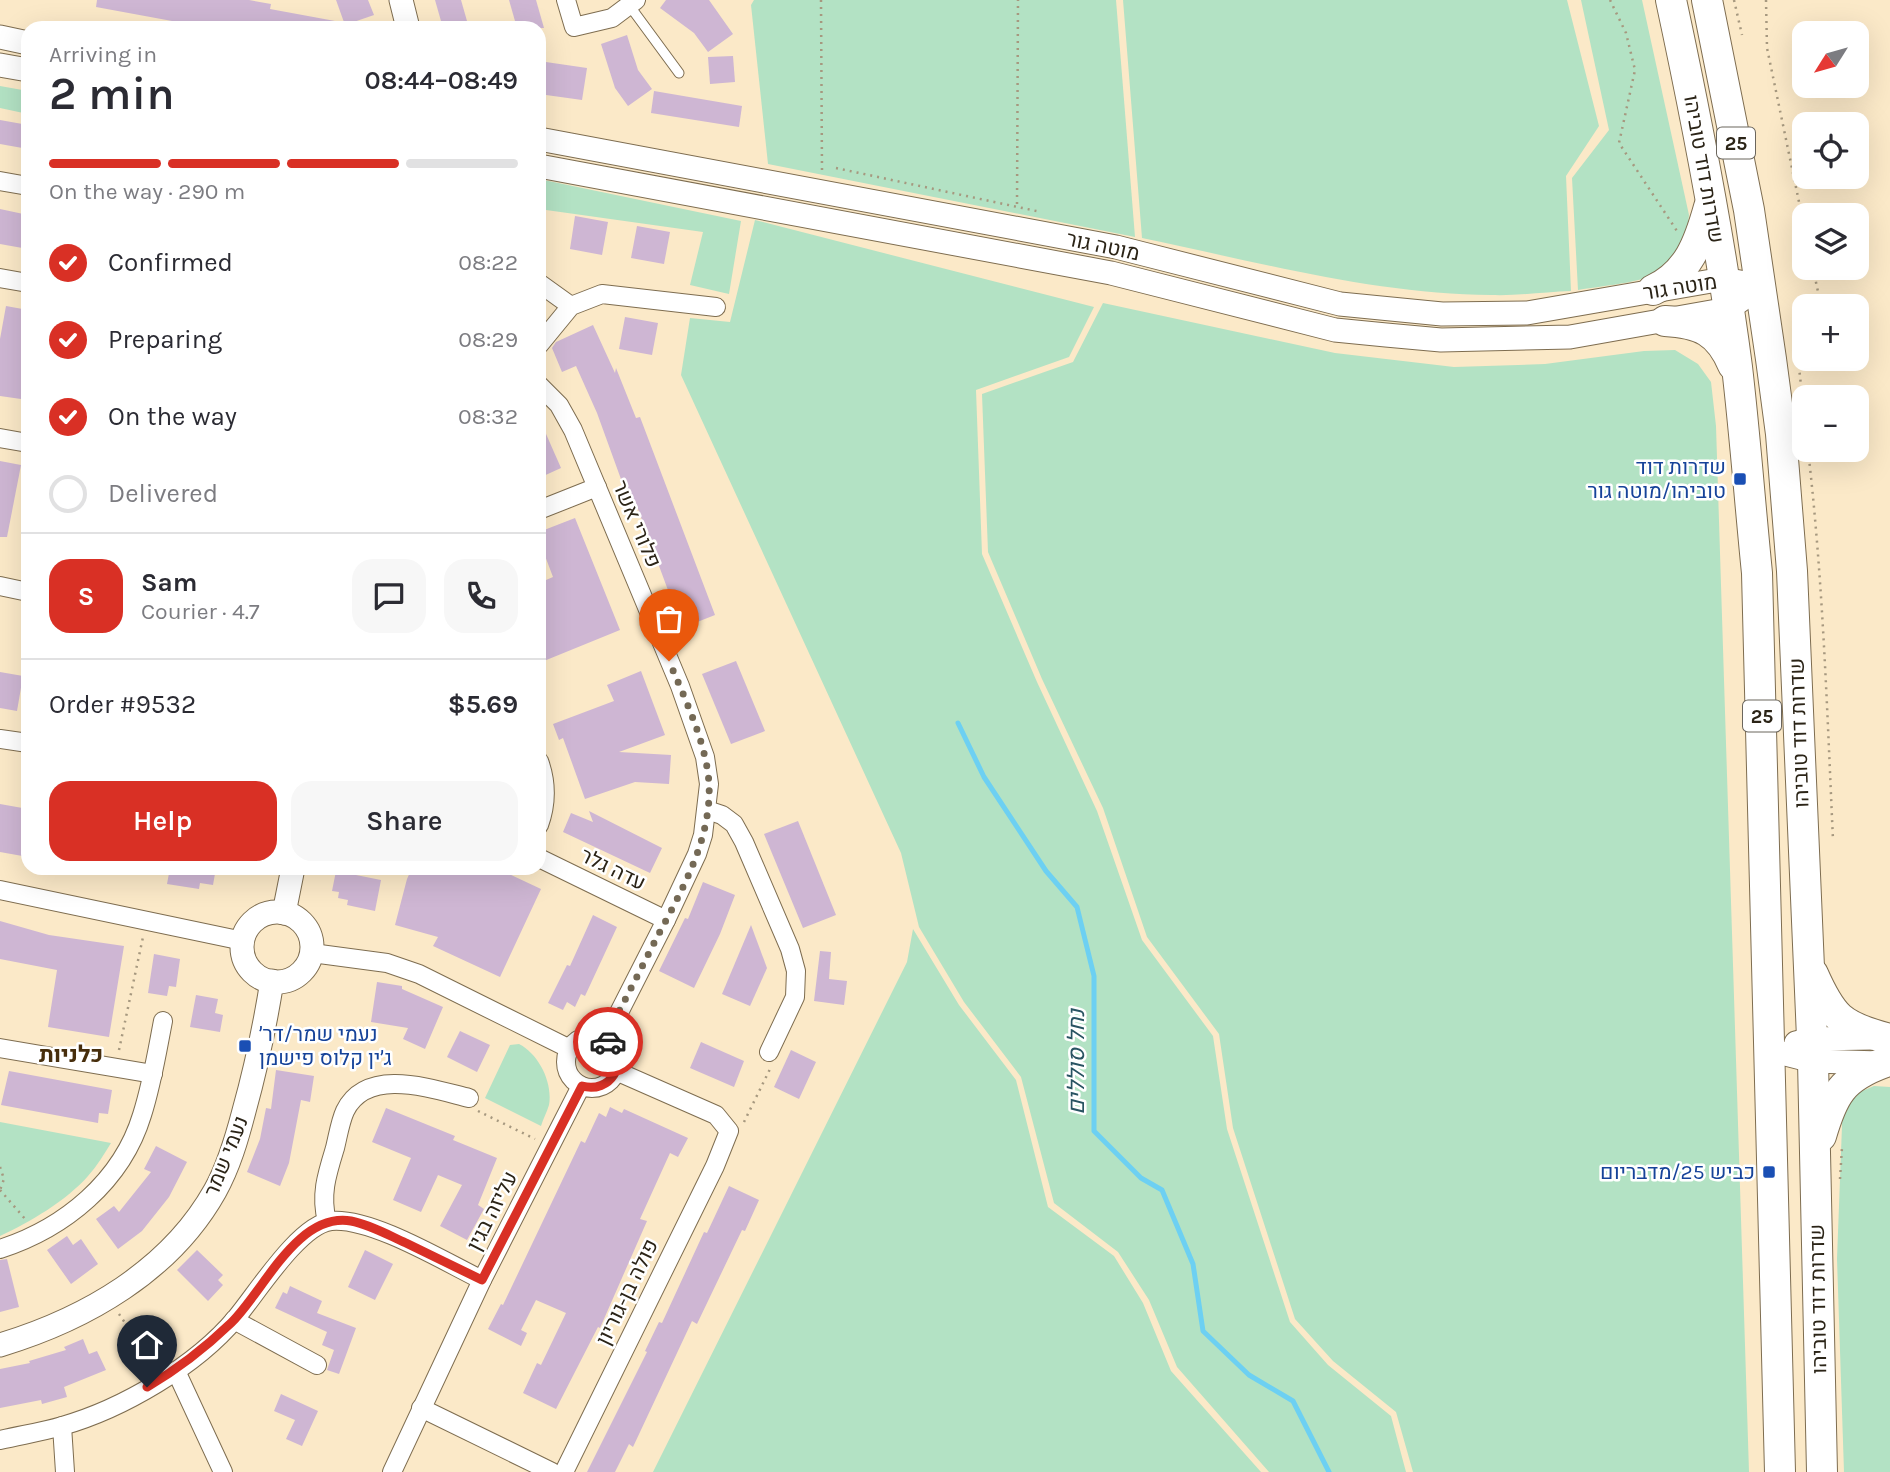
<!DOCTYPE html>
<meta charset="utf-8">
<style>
body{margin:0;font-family:Karla,Heebo,sans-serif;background:#f7f7f7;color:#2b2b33;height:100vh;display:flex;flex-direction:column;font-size:26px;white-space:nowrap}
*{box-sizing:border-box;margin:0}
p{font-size:23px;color:#7c7c81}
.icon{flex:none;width:38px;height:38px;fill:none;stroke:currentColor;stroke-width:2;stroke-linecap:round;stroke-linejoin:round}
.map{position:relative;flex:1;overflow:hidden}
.side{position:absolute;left:21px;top:21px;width:525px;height:854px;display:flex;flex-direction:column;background:#fff;border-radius:21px;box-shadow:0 7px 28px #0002}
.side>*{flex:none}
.needle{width:46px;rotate:233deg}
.buttons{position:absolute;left:1792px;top:21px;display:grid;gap:14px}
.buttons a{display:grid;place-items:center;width:77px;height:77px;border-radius:14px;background:#fff;box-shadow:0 7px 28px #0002;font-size:35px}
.pin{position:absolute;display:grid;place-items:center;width:60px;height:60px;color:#fff;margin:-72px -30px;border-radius:50% 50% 50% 0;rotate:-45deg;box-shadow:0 0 7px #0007}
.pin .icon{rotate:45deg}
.courier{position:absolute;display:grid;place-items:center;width:70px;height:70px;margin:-35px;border:5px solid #d93025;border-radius:50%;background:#fff;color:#222;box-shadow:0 2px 9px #0007}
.headline em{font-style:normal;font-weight:600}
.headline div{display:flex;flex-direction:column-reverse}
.headline{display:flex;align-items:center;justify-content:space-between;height:119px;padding:0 28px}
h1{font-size:46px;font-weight:600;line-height:52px}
.bar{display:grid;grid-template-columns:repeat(4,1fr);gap:10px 7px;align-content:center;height:84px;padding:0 28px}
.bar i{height:9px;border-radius:5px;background:#e1e1e2}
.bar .on{background:#d93025}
.bar p{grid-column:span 4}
.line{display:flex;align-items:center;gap:18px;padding:0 28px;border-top:2px solid #e1e1e2}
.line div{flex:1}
.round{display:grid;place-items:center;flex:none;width:74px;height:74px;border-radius:21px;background:#f7f7f7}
ol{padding:0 28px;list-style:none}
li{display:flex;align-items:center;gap:21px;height:77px}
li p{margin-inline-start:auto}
li .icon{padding:7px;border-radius:50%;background:#d93025;color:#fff;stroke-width:4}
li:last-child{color:#7c7c81}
li i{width:38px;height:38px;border:4px solid #e1e1e2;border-radius:50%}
.action{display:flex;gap:14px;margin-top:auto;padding:14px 28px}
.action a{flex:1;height:80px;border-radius:21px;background:#d93025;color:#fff;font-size:28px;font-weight:600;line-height:80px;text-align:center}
.action a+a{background:#f7f7f7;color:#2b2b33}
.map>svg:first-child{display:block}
.green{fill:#b3e2c4}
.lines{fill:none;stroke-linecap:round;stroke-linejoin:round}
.stream{stroke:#6dd0f2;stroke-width:5}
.building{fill:#ceb6d3}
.service-casing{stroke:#7e6d50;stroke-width:11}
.minor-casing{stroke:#7e6d50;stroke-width:20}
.tertiary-casing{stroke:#7e6d50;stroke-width:25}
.trunk-casing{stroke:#7e6d50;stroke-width:32}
.path{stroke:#a6987f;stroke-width:2.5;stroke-dasharray:2 5;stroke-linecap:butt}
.service{stroke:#fff;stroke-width:9}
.minor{stroke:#fff;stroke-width:18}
.tertiary{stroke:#fff;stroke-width:23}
.trunk{stroke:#fff;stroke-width:30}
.done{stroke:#746955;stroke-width:7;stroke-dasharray:0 12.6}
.route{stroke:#d93025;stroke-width:9}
.transit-dot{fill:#1a4fb4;stroke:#fff;stroke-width:2.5}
.labels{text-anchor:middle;stroke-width:5;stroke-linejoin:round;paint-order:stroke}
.shield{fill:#fff;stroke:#6b665d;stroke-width:2}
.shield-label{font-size:19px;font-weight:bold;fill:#2b2417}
.street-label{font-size:21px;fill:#2b2417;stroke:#fff}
.transit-label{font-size:21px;fill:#164399;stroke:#fff;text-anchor:end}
.neighbourhood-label{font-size:23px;font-weight:bold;fill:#472e0c;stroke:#fff}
.water-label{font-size:23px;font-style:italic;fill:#285362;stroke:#fff}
</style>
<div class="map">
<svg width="1890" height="1472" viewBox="0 0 1890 1472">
<rect width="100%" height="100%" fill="#fbe9c8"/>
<g class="green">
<polygon points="754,0 1116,0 1135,237 768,164 751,5"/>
<path d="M1123 0H1567L1599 126 1566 176 1571 291C1544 292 1517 296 1491 295 1378 295 1253 261 1142 238Z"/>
<path d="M1581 0H1642L1689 215C1687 230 1685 254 1672 265 1651 283 1606 285 1578 290L1572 178 1609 130Z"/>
<polygon points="0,86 28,91 28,114 0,108"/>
<polygon points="539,179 741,221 729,294 690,285 703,232 539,209"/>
<polygon points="755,220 1094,307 1069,357 976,390 982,554 1037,682 1097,811 1142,940 1213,1036 1227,1129 1290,1322 1328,1365 1391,1416 1406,1472 1269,1472 1177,1367 1149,1300 1118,1252 1054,1203 1021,1077 964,1002 919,927 901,853 681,375 690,318 730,322"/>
<polygon points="1103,303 1335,353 1454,367 1545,364 1644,351 1675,350 1698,364 1711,382 1716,426 1749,1472 1413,1472 1396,1412 1333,1361 1295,1319 1233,1128 1219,1034 1147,937 1103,808 1042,679 988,552 982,394 1073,362"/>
<polygon points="913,929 959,1005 1016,1080 1048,1207 1114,1256 1143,1303 1171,1371 1261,1472 653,1472 907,962"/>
<path d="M519 1044C539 1054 553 1083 549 1105 547 1112 543 1119 541 1126L485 1098 510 1045Z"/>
<polygon points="1874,1086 1890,1087 1890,1472 1844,1472 1837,1259 1843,1099"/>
<path d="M0 1122 111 1143C104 1154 97 1166 88 1176 66 1201 30 1222 0 1236Z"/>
</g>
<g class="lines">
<polyline class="stream" points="958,723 984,777 1046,871 1077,907 1094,976 1094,1131 1141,1178 1162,1190 1193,1264 1203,1331 1249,1375 1293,1401 1329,1472"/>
</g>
<g class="building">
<polygon points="97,0 249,0 271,4 270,9 335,21 335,28 210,28 96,7"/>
<polygon points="336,0 368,0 374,15 345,25"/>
<polygon points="435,0 461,0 469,28 443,28"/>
<polygon points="509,0 536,0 544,28 517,28"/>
<polygon points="666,0 709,0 733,34 708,52 694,33 660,8"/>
<polygon points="627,35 638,70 652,89 628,106 615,88 601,44"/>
<polygon points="733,56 735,82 710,84 708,57"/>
<polygon points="539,61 587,68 582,100 539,94"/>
<polygon points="654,91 742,106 739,127 651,113"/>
<polygon points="0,120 28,125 28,149 0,144"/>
<polygon points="0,209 28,215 28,249 0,244"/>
<polygon points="575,216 608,222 602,255 570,249"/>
<polygon points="637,226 670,232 664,264 631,258"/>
<polygon points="6,306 28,310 26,337 28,337 28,400 0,396 0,339"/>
<polygon points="625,317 658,323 652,355 619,349"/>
<polygon points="593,325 615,373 616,368 636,418 640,417 715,615 682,628 635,501 630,504 597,413 576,366 562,372 552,348 556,342"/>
<polygon points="539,418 561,468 539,478"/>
<polygon points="0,461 21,465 7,537 0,537"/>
<polygon points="575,518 620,630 539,663 539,583 553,577 539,540 539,532"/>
<polygon points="736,661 765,731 731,744 702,674"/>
<polygon points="641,671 665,735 619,752 671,755 669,784 635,782 585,799 563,738 559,740 553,724 614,701 607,685"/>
<polygon points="0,672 23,676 17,711 0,708"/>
<polygon points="0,804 28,809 28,857 0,852"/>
<polygon points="589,811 662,848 650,873 563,832 571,813 593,822"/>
<polygon points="798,821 836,915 803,928 764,834"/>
<polygon points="170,868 216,868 213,885 200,883 199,889 167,884"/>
<polygon points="412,868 507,868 505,872 541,889 500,977 433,946 438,937 395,925 407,879"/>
<polygon points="336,871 381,880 375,911 347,905 348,900 338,898 339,892 332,891"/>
<polygon points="703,882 735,895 720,934 694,988 659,971 685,918 688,919"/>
<polygon points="593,915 617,927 585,996 581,994 575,1007 567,1002 563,1010 548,1003 567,965 570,966"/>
<polygon points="0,921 49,935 124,946 109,1037 48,1027 57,970 0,959"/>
<polygon points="751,925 767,968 750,1006 722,994"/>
<polygon points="820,951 831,952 829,979 847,981 844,1005 814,1001"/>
<polygon points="154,954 180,959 176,987 169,986 167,996 148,993"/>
<polygon points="377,982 402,986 402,989 443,1007 425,1049 403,1039 408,1028 371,1022"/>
<polygon points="196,995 218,999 215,1013 223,1015 220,1032 190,1027"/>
<polygon points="460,1031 490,1045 477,1072 447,1057"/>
<polygon points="701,1042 744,1061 734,1087 690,1068"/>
<polygon points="791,1050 816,1062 799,1099 774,1087"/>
<polygon points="276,1070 314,1076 310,1102 301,1100 289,1163 280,1186 247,1172 260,1139 266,1108 271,1109"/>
<polygon points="9,1071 112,1090 108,1114 99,1113 98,1123 1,1105"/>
<polygon points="610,1107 622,1113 624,1109 688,1138 678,1157 670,1153 640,1219 647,1221 600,1328 598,1327 556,1409 523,1393 537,1363 541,1365 566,1313 536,1300 521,1330 527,1333 521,1346 488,1329 501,1304 503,1305 581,1141 585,1143 599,1113 606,1117"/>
<polygon points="386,1108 455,1136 453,1140 497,1158 478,1205 484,1209 467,1240 440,1226 462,1185 438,1175 421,1212 393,1200 411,1158 372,1142"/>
<polygon points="156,1146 187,1162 169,1197 142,1231 118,1249 96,1219 114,1206 119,1212 151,1172 144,1169"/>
<polygon points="729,1186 759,1200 745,1231 742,1230 697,1324 692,1321 633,1447 629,1444 615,1472 587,1472 647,1352 645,1351 659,1322 662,1323 704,1232 707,1233"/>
<polygon points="67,1236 73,1245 81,1239 98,1264 71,1284 47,1250"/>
<polygon points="197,1250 223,1275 218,1280 223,1285 208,1301 177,1270"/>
<polygon points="365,1250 393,1264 375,1300 348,1287"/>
<polygon points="7,1259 19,1307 0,1312 0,1260"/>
<polygon points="290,1286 322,1301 317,1313 356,1328 339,1374 327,1370 334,1350 322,1345 327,1332 275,1308 283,1292 287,1294"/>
<polygon points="83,1339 89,1354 97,1351 106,1370 64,1387 67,1397 42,1404 41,1400 0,1408 0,1369 30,1363 29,1361 66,1350 64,1347"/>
<polygon points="281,1394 318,1411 302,1446 286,1439 295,1420 274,1411"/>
</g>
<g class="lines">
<g class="service-casing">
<polyline id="service" points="629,5 679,73"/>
</g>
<g class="minor-casing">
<g id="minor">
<polyline points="566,0 574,27 612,18 636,0"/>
<polyline points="0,181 28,186"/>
<polyline points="0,278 28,283"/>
<polyline points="539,283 571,306"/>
<polyline points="539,345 571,306 602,294 716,307"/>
<polyline points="539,385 559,405 573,430 680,686 705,757 709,784 703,835 697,854 666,920 605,1040"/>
<polyline points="0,438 28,443"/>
<polyline points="539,510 597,487"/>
<polyline points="0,586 28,592"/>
<polyline points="0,739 28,743"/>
<path d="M539 761C547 783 547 803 539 825"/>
<polyline points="707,810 722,815 734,824 744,842 790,949 796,971 795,997 769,1052"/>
<polyline points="539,858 666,920"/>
<polyline points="0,890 243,941"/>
<polyline points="312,953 387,963 419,974 570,1049"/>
<circle cx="592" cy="1062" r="26"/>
<polyline points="0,1048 153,1074"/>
<path d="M327 1221C320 1195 327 1174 335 1148 338 1136 340 1122 345 1111 367 1066 432 1089 469 1098"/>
<path d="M0 1249C65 1228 122 1181 142 1115 152 1084 157 1052 163 1021"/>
<polyline points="234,1320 317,1365"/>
<polyline points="176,1371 223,1472"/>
<polyline points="421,1408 552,1472"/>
<polyline points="62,1426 65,1472"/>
<path d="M0 1440C21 1435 42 1432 62 1426 122 1409 196 1366 236 1318 257 1293 299 1225 331 1221 371 1217 445 1262 482 1280"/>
<polyline points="392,1472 482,1280 581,1086"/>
<polyline points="564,1472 715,1166 729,1131 716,1115 616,1071"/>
</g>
</g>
<g class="tertiary-casing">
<g id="tertiary">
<polyline points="401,0 408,28"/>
<polyline points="0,37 28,43"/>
<polyline points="0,65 28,70"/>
<polyline points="539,139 1116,247 1340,304 1442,314 1527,313 1723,279 1740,282"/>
<polyline points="539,166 1111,273 1335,330 1386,335 1441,340 1570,337 1728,309 1760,287"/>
<circle cx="277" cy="947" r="35"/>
<polyline points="284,913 293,868"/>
<polyline points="1796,1043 1812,1039 1873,1038"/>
<polyline points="1770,1050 1813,1061 1880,1063"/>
<path d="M0 1345C86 1319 170 1271 215 1191 229 1166 237 1138 244 1111 256 1068 265 1025 272 981"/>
</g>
</g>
<g class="trunk-casing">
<g id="trunk">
<path d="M1671 0C1697 121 1721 244 1737 367 1745 435 1750 504 1757 573L1780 1472"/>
<polyline points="1707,0 1749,210 1771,359 1781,434 1792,571 1813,1061 1822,1472"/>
<path d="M1653 290C1688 274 1699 243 1709 207"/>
<path d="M1665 321C1700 323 1719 331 1733 365"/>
<path d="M1813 974C1832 1017 1841 1026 1886 1038"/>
<path d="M1821 1136C1833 1095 1842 1078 1883 1063"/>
</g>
</g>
<g class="path">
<polyline points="821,0 822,171"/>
<polyline points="1610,0 1626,33 1635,70 1619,143 1677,231"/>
<polyline points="1734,0 1742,35"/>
<polyline points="1766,0 1767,48 1804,226"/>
<polyline points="836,168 1041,212"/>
<polyline points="1017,204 1018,0"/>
<polyline points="1813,268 1821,306"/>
<polyline points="1795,331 1804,413"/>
<path d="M1808 450C1823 579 1827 709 1833 840"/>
<polyline points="119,1050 143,937"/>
<polyline points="478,1111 535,1139"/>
<polyline points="744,1122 770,1069"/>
<polyline points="0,1167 4,1179 0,1190"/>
<polyline points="1840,1179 1842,1147"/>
<polyline points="0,1190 26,1220"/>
<polyline points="119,1314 155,1367"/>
</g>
<use href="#service" class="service"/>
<use href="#minor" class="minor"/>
<use href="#tertiary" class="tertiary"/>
<use href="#trunk" class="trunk"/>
</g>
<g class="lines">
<path class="done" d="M608 1042 604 1040C622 1006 639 973 656 939 681 892 712 839 709 783 706 742 685 699 669 661"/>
<path class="route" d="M147 1387C178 1369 205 1348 231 1323 264 1291 297 1212 351 1221 371 1225 388 1235 406 1243 431 1255 457 1268 482 1280L582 1086C610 1094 630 1063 608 1042"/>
</g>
<g class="transit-dot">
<rect x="1733" y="472" width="14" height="14" rx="3.5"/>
<rect x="238" y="1039" width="14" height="14" rx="3.5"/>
<rect x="1762" y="1165" width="14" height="14" rx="3.5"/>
</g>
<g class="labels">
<g class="shield">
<rect x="1717" y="127.5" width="38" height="31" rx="5"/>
<rect x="1743" y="700.5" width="38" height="31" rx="5"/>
</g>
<g class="shield-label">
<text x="1736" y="150">25</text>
<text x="1762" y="723">25</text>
</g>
<g class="street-label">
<text transform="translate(1704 169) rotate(80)" y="7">שדרות דוד טוביהו</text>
<text transform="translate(1103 246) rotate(12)" y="7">מוטה גור</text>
<text transform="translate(1680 287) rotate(-9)" y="7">מוטה גור</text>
<text transform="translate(637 524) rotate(67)" y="7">פלורי אשר</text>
<text transform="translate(1799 733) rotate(-92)" y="7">שדרות דוד טוביהו</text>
<text transform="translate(613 869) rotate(26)" y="7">עדה גלר</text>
<text transform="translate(226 1156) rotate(-68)" y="7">נעמי שמר</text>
<text transform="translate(492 1211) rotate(-63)" y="7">עליזה בגין</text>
<text transform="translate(627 1292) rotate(-64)" y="7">פולה בן-גוריון</text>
<text transform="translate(1818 1299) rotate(-91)" y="7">שדרות דוד טוביהו</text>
</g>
<g class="transit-label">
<text x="1726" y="474">שדרות דוד<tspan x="1726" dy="24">טוביהו/מוטה גור</tspan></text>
<text x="259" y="1041" text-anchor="start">נעמי שמר/דר׳<tspan x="259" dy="24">ג׳ין קלוס פישמן</tspan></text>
<text x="1755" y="1179">כביש 25/מדבריום</text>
</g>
<g class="neighbourhood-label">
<text x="71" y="1062">כלניות</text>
</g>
<g class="water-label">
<text transform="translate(1076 1062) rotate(-90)" y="8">נחל סוללים</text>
</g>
</g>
</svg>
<div class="buttons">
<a><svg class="needle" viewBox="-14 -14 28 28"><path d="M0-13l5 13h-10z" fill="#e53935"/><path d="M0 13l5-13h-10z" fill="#7c7c81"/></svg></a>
<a><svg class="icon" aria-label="locate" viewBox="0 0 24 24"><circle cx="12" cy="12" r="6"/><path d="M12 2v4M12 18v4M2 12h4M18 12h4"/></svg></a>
<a><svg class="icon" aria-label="layers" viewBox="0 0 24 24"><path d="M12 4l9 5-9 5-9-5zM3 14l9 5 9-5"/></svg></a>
<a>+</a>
<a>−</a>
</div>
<div class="pin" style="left:669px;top:661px;background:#ea580c"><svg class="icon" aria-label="bag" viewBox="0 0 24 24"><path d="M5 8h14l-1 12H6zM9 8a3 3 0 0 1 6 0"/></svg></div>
<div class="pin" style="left:147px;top:1387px;background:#1f2937"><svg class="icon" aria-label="home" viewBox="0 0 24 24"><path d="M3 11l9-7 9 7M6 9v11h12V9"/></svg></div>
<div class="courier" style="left:608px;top:1042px"><svg class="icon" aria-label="car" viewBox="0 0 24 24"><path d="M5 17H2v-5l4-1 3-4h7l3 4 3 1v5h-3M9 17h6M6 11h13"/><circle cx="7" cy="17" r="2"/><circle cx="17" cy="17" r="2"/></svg></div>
<section class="side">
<div class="headline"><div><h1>2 min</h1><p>Arriving in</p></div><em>08:44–08:49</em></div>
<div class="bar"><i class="on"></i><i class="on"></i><i class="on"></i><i></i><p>On the way · 290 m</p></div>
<ol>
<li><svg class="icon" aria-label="check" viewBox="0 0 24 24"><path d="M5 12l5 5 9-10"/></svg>Confirmed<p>08:22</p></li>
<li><svg class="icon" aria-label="check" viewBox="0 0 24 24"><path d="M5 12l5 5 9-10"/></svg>Preparing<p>08:29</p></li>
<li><svg class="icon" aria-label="check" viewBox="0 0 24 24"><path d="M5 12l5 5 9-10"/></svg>On the way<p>08:32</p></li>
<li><i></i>Delivered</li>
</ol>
<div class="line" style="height:126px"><b class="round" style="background:#d93025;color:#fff">S</b><div><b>Sam</b><p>Courier · 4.7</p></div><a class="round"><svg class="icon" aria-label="chat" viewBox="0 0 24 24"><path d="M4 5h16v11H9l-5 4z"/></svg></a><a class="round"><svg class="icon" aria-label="phone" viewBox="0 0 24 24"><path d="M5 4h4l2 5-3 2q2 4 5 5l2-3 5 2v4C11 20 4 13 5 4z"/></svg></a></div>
<div class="line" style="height:91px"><div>Order #9532</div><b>$5.69</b></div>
<div class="action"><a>Help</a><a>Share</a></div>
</section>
</div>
